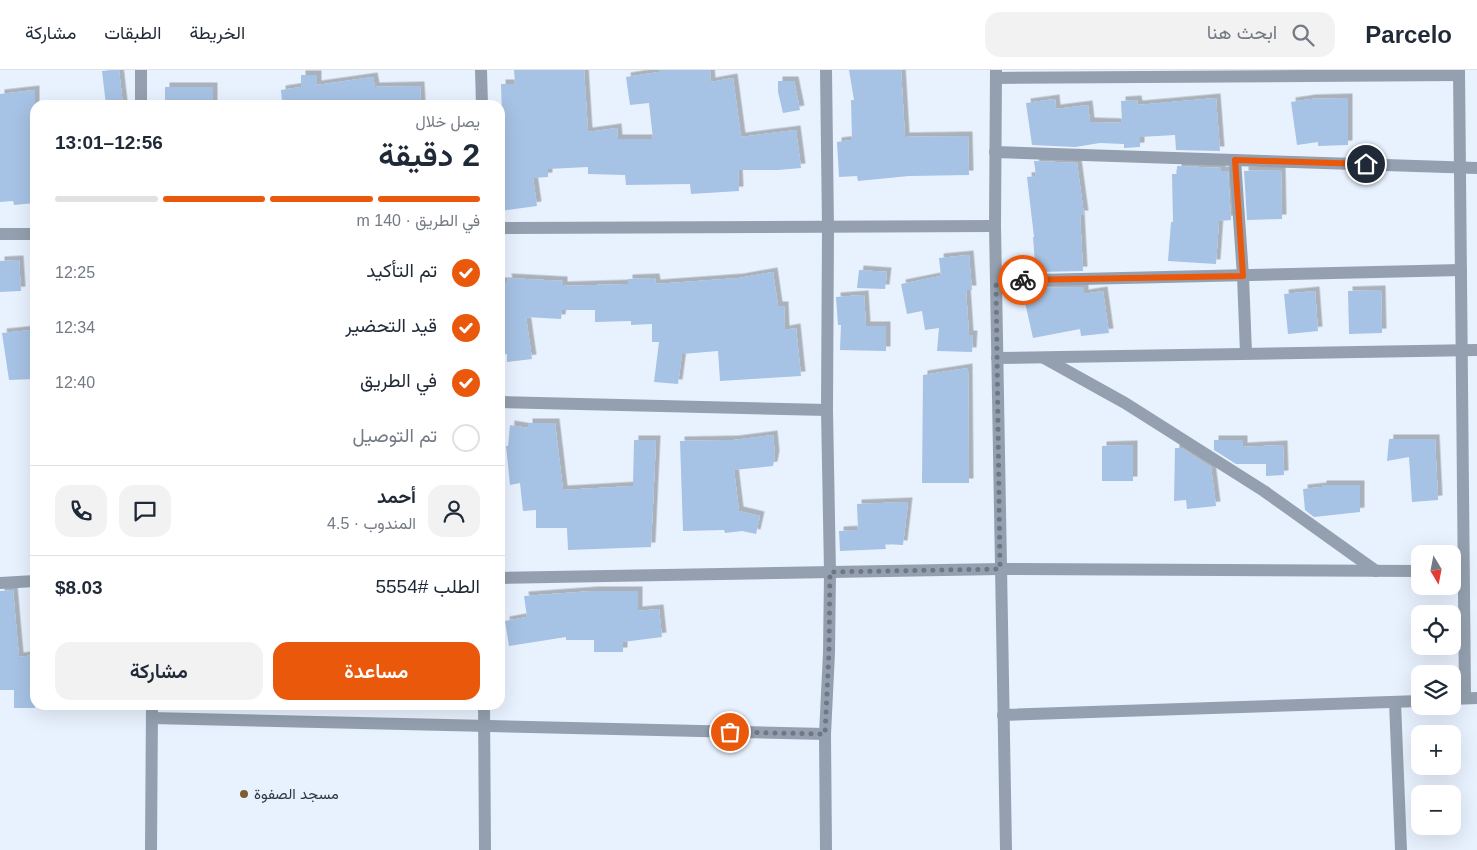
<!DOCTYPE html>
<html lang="ar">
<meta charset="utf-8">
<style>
body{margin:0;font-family:Helvetica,Vazirmatn,sans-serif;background:#f2f2f3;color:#1f2937;direction:rtl;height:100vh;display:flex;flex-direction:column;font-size:19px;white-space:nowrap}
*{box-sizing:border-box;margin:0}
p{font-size:16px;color:#747a83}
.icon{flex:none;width:28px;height:28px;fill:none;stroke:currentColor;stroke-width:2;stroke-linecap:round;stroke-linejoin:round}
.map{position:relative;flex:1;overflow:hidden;direction:ltr}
.details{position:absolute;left:30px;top:30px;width:475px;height:610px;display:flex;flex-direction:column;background:#fff;border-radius:15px;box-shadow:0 5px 20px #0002;direction:rtl}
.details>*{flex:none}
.needle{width:32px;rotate:170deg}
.buttons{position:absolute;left:1411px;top:475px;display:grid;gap:10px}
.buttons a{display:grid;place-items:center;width:50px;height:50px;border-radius:10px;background:#fff;box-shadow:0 5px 20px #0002;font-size:25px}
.pin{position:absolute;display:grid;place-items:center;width:42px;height:42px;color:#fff;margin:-21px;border:2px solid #fff;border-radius:50%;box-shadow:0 1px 5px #0007}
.courier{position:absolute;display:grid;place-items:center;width:50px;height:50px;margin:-25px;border:4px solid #ea580c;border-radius:50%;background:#fff;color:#222;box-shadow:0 1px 6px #0007}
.head em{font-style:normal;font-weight:600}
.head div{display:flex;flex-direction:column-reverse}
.head{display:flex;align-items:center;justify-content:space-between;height:85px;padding:0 25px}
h1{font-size:32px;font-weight:600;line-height:38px}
.bar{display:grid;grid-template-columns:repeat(4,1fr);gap:8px 5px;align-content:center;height:60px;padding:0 25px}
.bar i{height:6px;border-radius:4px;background:#e0e1e3}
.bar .selected{background:#ea580c}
.bar p{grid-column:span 4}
.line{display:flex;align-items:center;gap:12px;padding:0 25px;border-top:1px solid #e0e1e3}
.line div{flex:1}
.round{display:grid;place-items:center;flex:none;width:52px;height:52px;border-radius:15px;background:#f2f2f3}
ol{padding:0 25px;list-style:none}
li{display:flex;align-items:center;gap:15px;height:55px}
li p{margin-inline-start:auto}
li .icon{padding:5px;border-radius:50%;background:#ea580c;color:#fff;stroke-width:4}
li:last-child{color:#747a83}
li i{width:28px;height:28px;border:2px solid #e0e1e3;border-radius:50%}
.cta{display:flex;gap:10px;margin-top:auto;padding:10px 25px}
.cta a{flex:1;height:58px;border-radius:15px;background:#ea580c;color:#fff;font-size:20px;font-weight:600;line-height:58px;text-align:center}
.cta a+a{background:#f2f2f3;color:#1f2937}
header{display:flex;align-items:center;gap:30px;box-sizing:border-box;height:70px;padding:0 25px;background:#fff;border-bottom:1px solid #e0e1e3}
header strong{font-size:24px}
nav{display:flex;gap:28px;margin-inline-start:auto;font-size:18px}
.search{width:350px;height:45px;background:#f2f2f3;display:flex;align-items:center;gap:12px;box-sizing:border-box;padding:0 18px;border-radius:15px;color:#747a83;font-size:19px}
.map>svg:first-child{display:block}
.building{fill:#a6c2e4;filter:url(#shadow)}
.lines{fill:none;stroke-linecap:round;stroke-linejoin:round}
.street{stroke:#94a0af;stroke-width:12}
.done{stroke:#6e7884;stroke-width:5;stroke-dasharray:0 9}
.route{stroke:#ea580c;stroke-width:6}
.poi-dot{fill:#7c5d32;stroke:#e8f2fe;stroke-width:2}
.labels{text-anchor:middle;stroke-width:4;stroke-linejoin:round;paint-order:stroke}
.poi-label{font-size:15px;fill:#2d3642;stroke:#e8f2fe;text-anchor:start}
</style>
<header>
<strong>Parcelo</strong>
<div class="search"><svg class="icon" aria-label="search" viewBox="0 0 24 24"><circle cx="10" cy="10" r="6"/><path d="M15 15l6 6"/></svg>ابحث هنا</div>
<nav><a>الخريطة</a><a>الطبقات</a><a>مشاركة</a></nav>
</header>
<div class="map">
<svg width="1477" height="780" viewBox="0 0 1477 780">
<defs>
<filter id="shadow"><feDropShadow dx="4.5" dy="-4.5" stdDeviation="0" flood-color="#0004"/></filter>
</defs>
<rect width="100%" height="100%" fill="#e8f2fe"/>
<g class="building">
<polygon points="119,0 123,35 106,35 102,1"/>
<polygon points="514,0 584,0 588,62 617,58 618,69 653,69 649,33 630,35 626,7 659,2 659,0 710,0 711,12 733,8 741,67 796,60 801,98 778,100 738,100 739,121 691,124 690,114 626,115 625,105 588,104 588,97 548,99 548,107 533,108 537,136 500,141 500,80 503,80 501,14 515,14"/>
<polygon points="849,0 901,0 905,67 968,66 969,105 909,106 858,111 857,106 839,107 837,72 852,70 851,30 854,30"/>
<polygon points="301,5 317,5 317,15 373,7 375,17 420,16 421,35 325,35 325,30 282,31 281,20 301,17"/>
<polygon points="778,11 794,11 800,40 783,43 778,22"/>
<rect x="165" y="17" width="48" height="18"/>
<polygon points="35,20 35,133 14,135 13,131 0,132 0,24"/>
<polygon points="1216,28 1220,81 1176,80 1175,65 1140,67 1140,77 1124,78 1124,74 1100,73 1075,77 1032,75 1026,33 1055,29 1056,39 1088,35 1090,52 1122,53 1121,31 1137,30 1138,35"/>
<polygon points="1348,28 1348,75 1318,76 1318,72 1297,75 1291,32 1311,29"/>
<polygon points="1034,91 1077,93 1084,145 1080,145 1083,201 1039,202 1038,193 1035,193 1033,167 1034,167 1027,107 1036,106"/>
<polygon points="1177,96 1221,98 1221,101 1228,101 1231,150 1219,151 1216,194 1168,191 1171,152 1173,152 1172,104 1177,104"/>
<polygon points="1281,100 1282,149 1247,150 1244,101"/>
<polygon points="969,185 972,220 966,220 969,265 973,265 972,282 937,281 939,258 925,260 922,241 907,244 901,214 941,206 939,188"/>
<polygon points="19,190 21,221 0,222 0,191"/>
<polygon points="859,200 887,202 885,219 857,218"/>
<polygon points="773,202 778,236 784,236 785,260 796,258 801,306 720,311 718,281 682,284 678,314 654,312 659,272 652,272 652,254 631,255 631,251 595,252 595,240 562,240 561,249 526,247 532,289 507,292 507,284 500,285 500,212 508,212 507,208 563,211 563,216 628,214 628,209 655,208 656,214 739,208"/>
<polygon points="1084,217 1084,224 1103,221 1109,263 1081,266 1080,259 1033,268 1024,228 1042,225 1041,218"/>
<polygon points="1381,220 1382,263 1349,264 1348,221"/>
<polygon points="1315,221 1318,261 1288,264 1284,224"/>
<polygon points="864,225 866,256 886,256 886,281 840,280 841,255 838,255 836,227"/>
<polygon points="32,260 35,289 35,309 9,310 2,263"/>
<polygon points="968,298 969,413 922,413 923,305"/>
<polygon points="528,353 555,353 563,420 633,416 634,370 656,370 651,477 568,480 567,458 536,458 536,440 523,441 520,413 510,415 506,376 508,376 510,355 528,358"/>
<polygon points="773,365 775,385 773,396 734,400 739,441 760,446 756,464 742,461 725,463 724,460 683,461 680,371 734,370"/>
<polygon points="1389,369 1435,369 1438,430 1412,432 1409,387 1387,391"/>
<polygon points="1214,370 1243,370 1243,377 1283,375 1284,405 1266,406 1266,394 1236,394 1214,380"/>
<polygon points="1133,375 1133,411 1102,411 1102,376"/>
<polygon points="1175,378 1181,378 1211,397 1216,436 1187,439 1186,430 1174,431"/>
<polygon points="1322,415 1360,415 1360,442 1314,447 1305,440 1303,419 1322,417"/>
<polygon points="908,432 903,475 885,474 886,479 840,481 839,461 858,460 857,434"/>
<polygon points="13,520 19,587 35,585 35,638 14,638 14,620 0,620 0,521"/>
<polygon points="593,521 638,521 638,541 659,539 662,567 623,572 623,582 594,582 594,570 566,570 566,567 509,576 505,551 527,547 524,526"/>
</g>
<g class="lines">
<g class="street">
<polyline points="141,0 141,35"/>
<polyline points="481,0 482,35"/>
<polyline points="996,0 995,156 1006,780"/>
<polyline points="1459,0 1465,628"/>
<polyline points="996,8 1459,5"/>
<polyline points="995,82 1477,98"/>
<polyline points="1235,90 1243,206 1246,283"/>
<polyline points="500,158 995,156"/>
<polyline points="0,164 35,164"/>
<polyline points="996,211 1461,200"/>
<polyline points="997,288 1477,280"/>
<polyline points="1044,288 1125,333 1264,421 1376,501"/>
<polyline points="500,332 827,340"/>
<polyline points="500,508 1000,499 1420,501"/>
<polyline points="0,513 35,511"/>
<polyline points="1452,629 1477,628"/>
<polyline points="1395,632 1401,780"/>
<polyline points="484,635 485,780"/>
<polyline points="1003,645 1420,631"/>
<polyline points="152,648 825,664"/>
<polyline points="151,780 152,635"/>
<polyline points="826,780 825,664 829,583 830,502 827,340 828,157 826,0"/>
</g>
</g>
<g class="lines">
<polyline class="done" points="730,662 825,664 829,582 830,502 1000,499 996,211 1023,210"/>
<polyline class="route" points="1023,210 1243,206 1235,90 1366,94"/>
</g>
<circle class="poi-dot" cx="244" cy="724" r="5"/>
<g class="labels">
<g class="poi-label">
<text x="254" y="729">مسجد الصفوة</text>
</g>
</g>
</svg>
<div class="buttons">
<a><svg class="needle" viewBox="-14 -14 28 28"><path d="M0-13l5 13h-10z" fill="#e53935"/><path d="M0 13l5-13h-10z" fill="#747a83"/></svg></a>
<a><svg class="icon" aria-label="locate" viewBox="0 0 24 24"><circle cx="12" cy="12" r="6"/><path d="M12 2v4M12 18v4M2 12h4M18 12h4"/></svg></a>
<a><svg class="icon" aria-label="layers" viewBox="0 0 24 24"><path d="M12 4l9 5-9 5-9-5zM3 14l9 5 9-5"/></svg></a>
<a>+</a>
<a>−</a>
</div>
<div class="pin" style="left:730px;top:662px;background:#ea580c"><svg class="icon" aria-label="bag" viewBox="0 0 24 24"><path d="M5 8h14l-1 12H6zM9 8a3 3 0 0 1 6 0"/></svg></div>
<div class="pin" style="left:1366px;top:94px;background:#1f2937"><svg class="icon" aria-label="home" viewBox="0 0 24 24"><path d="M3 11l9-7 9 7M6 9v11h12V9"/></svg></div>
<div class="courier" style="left:1023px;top:210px"><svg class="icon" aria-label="bike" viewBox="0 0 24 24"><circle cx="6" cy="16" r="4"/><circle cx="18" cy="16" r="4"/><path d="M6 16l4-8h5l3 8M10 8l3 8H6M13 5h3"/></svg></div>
<section class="details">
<div class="head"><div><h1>2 دقيقة</h1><p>يصل خلال</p></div><em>12:56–13:01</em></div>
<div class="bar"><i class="selected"></i><i class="selected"></i><i class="selected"></i><i></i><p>في الطريق · 140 m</p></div>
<ol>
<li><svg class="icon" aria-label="check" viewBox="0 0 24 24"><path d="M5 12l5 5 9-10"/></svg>تم التأكيد<p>12:25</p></li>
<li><svg class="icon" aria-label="check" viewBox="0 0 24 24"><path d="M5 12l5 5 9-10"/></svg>قيد التحضير<p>12:34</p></li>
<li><svg class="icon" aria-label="check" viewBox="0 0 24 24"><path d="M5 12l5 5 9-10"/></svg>في الطريق<p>12:40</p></li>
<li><i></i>تم التوصيل</li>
</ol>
<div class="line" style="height:90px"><a class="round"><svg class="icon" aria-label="person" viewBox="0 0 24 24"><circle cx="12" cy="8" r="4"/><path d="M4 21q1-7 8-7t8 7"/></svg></a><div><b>أحمد</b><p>المندوب · 4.5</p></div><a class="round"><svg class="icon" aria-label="chat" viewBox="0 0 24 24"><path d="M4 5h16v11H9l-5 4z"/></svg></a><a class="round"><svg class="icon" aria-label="phone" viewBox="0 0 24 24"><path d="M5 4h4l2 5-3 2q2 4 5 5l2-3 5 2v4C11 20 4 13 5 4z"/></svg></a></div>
<div class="line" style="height:65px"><div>الطلب #5554</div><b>$8.03</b></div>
<div class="cta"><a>مساعدة</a><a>مشاركة</a></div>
</section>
</div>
